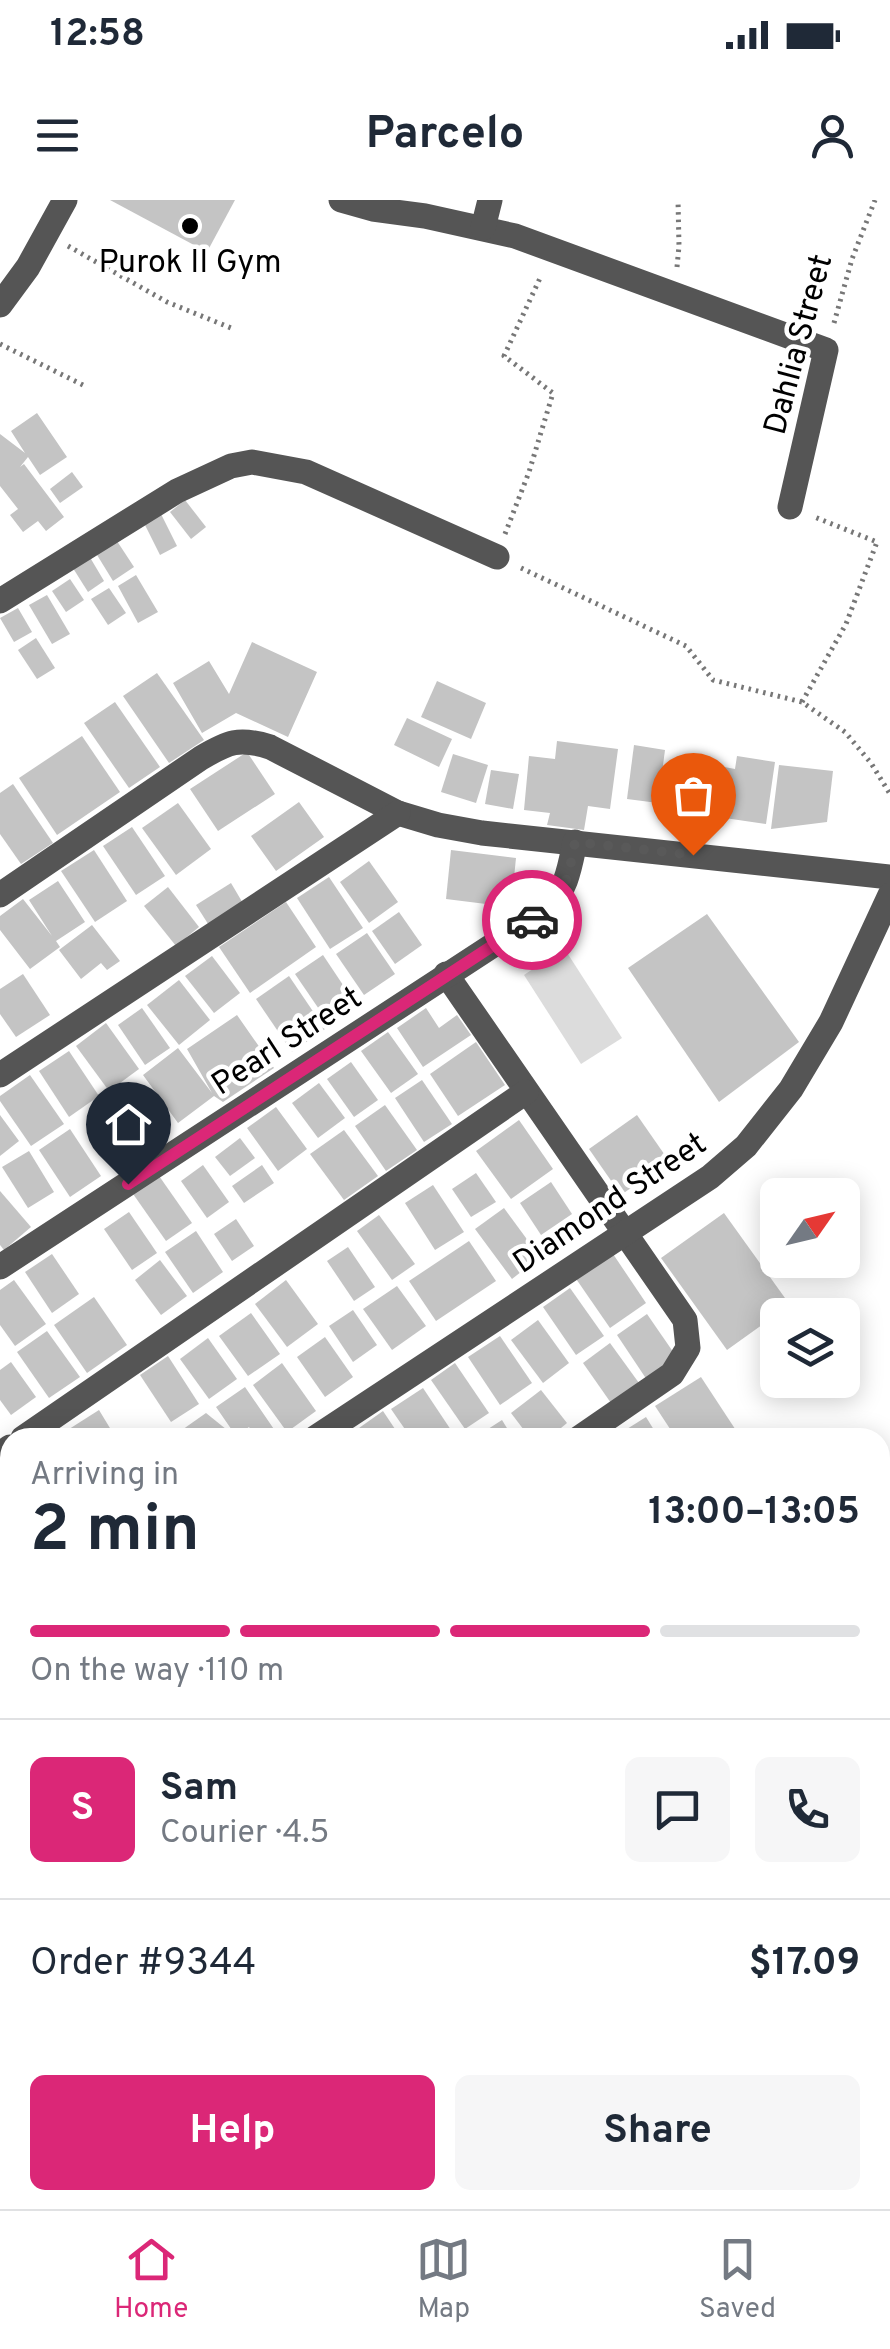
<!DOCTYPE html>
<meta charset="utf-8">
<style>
body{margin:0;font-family:Overpass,sans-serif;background:#f6f6f7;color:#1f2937;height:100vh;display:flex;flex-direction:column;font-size:38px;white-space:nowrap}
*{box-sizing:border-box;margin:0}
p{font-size:32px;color:#747a83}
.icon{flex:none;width:55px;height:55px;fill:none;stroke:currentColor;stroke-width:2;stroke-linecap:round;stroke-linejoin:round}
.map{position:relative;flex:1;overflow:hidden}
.drawer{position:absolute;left:0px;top:1228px;width:890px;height:782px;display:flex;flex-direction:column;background:#fff;border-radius:30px 30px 0 0;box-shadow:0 5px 25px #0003}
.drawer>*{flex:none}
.needle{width:65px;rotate:56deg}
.fabs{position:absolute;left:760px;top:978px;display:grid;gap:20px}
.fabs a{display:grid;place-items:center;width:100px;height:100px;border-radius:15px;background:#fff;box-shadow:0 5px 25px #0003;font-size:50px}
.pin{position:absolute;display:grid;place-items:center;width:85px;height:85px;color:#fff;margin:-102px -42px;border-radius:50% 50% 50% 0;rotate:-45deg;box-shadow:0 0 10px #0007}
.pin .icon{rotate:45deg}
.courier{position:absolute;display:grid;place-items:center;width:100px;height:100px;margin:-50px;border:8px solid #db2777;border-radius:50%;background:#fff;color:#222;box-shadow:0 2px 12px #0007}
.head em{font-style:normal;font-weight:700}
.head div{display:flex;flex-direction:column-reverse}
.head{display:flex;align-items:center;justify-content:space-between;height:170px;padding:0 30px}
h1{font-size:65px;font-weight:700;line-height:75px}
.bar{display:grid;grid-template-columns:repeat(4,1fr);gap:15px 10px;align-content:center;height:120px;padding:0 30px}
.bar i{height:12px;border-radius:8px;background:#e0e1e3}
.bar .selected{background:#db2777}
.bar p{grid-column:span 4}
.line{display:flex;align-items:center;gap:25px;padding:0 30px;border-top:2px solid #e0e1e3}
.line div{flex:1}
.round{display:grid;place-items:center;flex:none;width:105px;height:105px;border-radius:15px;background:#f6f6f7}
.primary-button{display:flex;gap:20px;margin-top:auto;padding:20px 30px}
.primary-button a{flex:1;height:115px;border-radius:15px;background:#db2777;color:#fff;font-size:40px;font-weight:700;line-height:115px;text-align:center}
.primary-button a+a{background:#f6f6f7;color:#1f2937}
.status{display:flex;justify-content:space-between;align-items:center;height:70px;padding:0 50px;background:#fff;direction:ltr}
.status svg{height:28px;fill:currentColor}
header{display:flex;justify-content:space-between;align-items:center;height:130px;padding:0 30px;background:#fff;font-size:45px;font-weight:700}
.tabs{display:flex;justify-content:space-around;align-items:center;height:140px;border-top:2px solid #e0e1e3;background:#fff;font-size:28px;color:#747a83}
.tabs a{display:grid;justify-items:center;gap:5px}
.tabs .selected{color:#db2777}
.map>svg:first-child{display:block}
.green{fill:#dcdcdc}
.building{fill:#c4c4c4}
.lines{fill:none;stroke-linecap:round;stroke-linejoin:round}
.path{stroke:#777;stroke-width:5;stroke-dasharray:2.5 5;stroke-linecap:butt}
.minor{stroke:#555;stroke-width:25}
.done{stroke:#595959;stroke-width:10;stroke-dasharray:0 18}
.route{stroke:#db2777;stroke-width:12}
.poi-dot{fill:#000;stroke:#fff;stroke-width:4}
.labels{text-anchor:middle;stroke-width:9;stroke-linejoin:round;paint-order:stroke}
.poi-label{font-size:32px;fill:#000;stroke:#fff}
.street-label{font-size:32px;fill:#000;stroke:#fff}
</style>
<div class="status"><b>12:58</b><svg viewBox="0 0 49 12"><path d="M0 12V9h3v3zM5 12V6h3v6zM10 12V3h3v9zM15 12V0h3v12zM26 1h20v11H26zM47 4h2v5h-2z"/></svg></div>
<header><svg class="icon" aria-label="menu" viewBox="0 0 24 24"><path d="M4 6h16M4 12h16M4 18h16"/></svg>Parcelo<svg class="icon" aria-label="person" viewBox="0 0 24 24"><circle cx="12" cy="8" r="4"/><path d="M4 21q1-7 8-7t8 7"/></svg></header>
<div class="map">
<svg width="890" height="2009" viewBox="0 0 890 2009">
<rect width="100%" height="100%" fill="#fff"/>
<polygon class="green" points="564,748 622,838 581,864 524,775"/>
<g class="building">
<polygon points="110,0 235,0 207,52"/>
<polygon points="37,213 67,257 40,275 28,257 20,267 24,264 64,317 46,331 38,321 23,332 10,315 18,309 0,286 0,234 25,253 11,231"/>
<polygon points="72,272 83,287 60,303 50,289"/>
<polygon points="185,300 206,327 191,339 170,312"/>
<polygon points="160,312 177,346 160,355 143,321"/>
<polygon points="115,338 134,367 113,381 94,350"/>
<polygon points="88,354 104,381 88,392 71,365"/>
<polygon points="136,375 158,412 138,423 118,386"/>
<polygon points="70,379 84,400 66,412 52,391"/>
<polygon points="109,388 126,413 108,425 91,399"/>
<polygon points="47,395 70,434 52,444 29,405"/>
<polygon points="18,408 32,432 14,442 0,418"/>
<polygon points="36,438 55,468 37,479 18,450"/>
<polygon points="252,442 317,472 288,537 236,513 202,533 173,483 209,461 229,494"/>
<polygon points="157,473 204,540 169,563 123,496"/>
<polygon points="437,481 486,503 471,539 421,517"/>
<polygon points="115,502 160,567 129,588 84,523"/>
<polygon points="407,518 452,539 439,567 394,545"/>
<polygon points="82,536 120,592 57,635 19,578"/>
<polygon points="557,541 618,549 610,609 588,606 584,630 547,625 550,613 524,610 529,556 555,559"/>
<polygon points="634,545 665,550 658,603 627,599"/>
<polygon points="247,552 275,594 218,631 190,589"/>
<polygon points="453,554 488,565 476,603 441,592"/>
<polygon points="737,556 775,562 766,624 711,616 719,566 735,569"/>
<polygon points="779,565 833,571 827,622 771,629"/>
<polygon points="491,570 519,574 513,609 485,604"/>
<polygon points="13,584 53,643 21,664 0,634 0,593"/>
<polygon points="299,602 324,637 276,671 251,636"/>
<polygon points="178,603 211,649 176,675 142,628"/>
<polygon points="132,627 165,676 136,695 103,646"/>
<polygon points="94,650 127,701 95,722 61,671"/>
<polygon points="451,650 516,658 511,707 446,699"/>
<polygon points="369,661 398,702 369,723 340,682"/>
<polygon points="329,677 363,728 330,749 297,698"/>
<polygon points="58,681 85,722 56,741 60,747 30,769 0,730 0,716 23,699 52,736 29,700"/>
<polygon points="231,683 244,705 210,727 196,705"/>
<polygon points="168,687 199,727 176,746 144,706"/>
<polygon points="286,702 316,747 250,793 219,747"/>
<polygon points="399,712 422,745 395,764 372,731"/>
<polygon points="707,714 799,842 719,902 628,768"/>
<polygon points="92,725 120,761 107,770 101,763 81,779 59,750"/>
<polygon points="367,733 395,774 364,795 336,754"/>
<polygon points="323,755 351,797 323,815 295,774"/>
<polygon points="212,756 240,793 214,813 185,776"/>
<polygon points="23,774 50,815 16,837 0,814 0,789"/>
<polygon points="289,776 325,829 292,852 256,799"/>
<polygon points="179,780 210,820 179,845 147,805"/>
<polygon points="142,808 170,848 145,865 118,825"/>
<polygon points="426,808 439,828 457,815 471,835 423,867 397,828"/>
<polygon points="237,815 274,868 223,902 214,896 178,923 143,875 178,848 212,893 187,849"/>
<polygon points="106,823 139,869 109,891 76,846"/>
<polygon points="388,832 418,874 391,893 361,851"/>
<polygon points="476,842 505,885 458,916 430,874"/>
<polygon points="69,851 99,896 69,917 39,871"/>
<polygon points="351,862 378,900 354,917 327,879"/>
<polygon points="30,875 64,924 31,946 0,901 0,896"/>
<polygon points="422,880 452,924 424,942 395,898"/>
<polygon points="319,883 345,918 318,938 292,903"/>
<polygon points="385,905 417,950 386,971 355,926"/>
<polygon points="276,907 307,949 278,971 247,928"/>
<polygon points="0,915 19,941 0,956"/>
<polygon points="637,915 669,961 621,995 589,949"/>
<polygon points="519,920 553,969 511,999 476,951"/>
<polygon points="70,929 101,976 70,997 39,950"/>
<polygon points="344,930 378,976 344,1000 310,954"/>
<polygon points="240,938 255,958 230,976 215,957"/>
<polygon points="29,951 54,992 28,1008 2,967"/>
<polygon points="203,965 229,1002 207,1018 181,981"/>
<polygon points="262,965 274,983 244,1003 232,986"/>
<polygon points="157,973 192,1023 166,1041 131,991"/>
<polygon points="476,973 496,1002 471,1017 452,989"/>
<polygon points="551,982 572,1014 541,1035 520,1003"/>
<polygon points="433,985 464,1032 435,1050 405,1003"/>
<polygon points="0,991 31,1027 4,1050 0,1045"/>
<polygon points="504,1008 540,1057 512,1079 475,1029"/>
<polygon points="129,1012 157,1053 132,1070 104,1029"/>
<polygon points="724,1013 790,1105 727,1150 661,1058"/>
<polygon points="379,1015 415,1064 392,1080 357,1031"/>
<polygon points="236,1019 254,1046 232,1061 214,1034"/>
<polygon points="196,1031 223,1072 193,1093 165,1052"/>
<polygon points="469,1041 496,1081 436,1121 409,1081"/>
<polygon points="348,1047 375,1087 354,1101 327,1061"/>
<polygon points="609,1048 646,1103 610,1128 572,1073"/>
<polygon points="52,1054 79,1094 52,1113 25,1072"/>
<polygon points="160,1060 187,1096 161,1115 135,1080"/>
<polygon points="14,1080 46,1124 15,1146 0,1125 0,1090"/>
<polygon points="286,1080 318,1124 287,1147 255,1104"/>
<polygon points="397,1086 426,1126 392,1150 363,1109"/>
<polygon points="570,1088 604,1136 576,1155 543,1107"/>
<polygon points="94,1097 127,1145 87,1173 54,1125"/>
<polygon points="353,1110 377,1145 353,1162 329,1126"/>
<polygon points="251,1113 280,1154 248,1176 219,1136"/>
<polygon points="647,1114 678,1159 647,1180 617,1135"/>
<polygon points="538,1120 569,1163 543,1183 511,1140"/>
<polygon points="47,1131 80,1177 49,1198 17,1152"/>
<polygon points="500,1136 532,1183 500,1205 468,1157"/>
<polygon points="325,1137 353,1177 325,1197 297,1157"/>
<polygon points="208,1138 237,1179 209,1199 180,1159"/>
<polygon points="610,1143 639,1183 611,1203 583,1163"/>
<polygon points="168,1156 199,1204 171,1222 140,1175"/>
<polygon points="11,1162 36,1197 11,1215 0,1200 0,1170"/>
<polygon points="282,1163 316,1211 287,1232 253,1185"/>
<polygon points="455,1163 489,1213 465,1229 431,1180"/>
<polygon points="701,1177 741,1238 676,1238 655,1206"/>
<polygon points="245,1187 280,1238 256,1238 249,1227 236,1236 216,1207"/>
<polygon points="423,1188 455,1236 453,1238 411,1238 391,1209"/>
<polygon points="541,1190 567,1223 549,1238 530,1238 511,1213"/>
<polygon points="99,1210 116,1238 55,1238"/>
<polygon points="383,1211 401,1238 355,1238 352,1233"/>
<polygon points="206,1213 237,1238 183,1238 179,1232"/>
<polygon points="646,1217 659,1238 621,1238 619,1234"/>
<polygon points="502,1220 513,1238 474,1238"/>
<polygon points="10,1265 10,1333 0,1339 0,1271"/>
<polygon points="880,1315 890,1327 890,1344 880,1352"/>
<polygon points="10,1465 10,1525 0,1512 0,1473"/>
<polygon points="10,1550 10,1605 0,1590 0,1556"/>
<polygon points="10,1874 10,1903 0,1910 0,1881"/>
<polygon points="77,2000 113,2000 119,2009 63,2009"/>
</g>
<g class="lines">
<g class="path">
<polyline points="68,46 167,102 231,128"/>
<polyline points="677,67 679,46 678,0"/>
<polyline points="834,123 852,59 875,0"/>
<polyline points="0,144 85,186"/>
<polyline points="505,334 529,272 553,193 504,156 541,76"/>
<polyline points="521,368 686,446 713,480 802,502 845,532 871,563 890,594"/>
<polyline points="802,502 846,424 877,342 812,316"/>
</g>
<g class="minor">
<polyline points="341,0 373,9 425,16 515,36 826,150 790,307"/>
<polyline points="483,28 490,0"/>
<polyline points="0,105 28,67 65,0"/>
<polyline points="0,401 177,291 231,266 252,262 306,272 497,357"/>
<path d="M0 695 201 558C228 542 239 537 270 547L398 613 438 625 482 633 890 677"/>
<polyline points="446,774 685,1120 688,1148 672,1174 579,1238"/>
<polyline points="0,875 398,613"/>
<path d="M0 1067 547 710C567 687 569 671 575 642"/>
<polyline points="23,1238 526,892"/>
<polyline points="315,1238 710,977 746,946 791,889 831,822 890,695"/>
<polyline points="0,1254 10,1247"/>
<polyline points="0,1441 10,1434"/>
<polyline points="880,1550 890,1538"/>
<polyline points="0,1634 10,1627"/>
<polyline points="0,1791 10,1805"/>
<polyline points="443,2009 456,2000"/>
</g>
</g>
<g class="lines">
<path class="done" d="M532 720C565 699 568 679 575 642L693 655"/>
<polyline class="route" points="128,984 532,720"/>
</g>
<circle class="poi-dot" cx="190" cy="26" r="10"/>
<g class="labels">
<g class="poi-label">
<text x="190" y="72">Purok II Gym</text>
</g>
<g class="street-label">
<text transform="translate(797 144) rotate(-75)" y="11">Dahlia Street</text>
<text transform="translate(286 840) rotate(-33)" y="11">Pearl Street</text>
<text transform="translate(609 1002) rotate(-34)" y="11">Diamond Street</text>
</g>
</g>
</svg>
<div class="fabs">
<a><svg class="needle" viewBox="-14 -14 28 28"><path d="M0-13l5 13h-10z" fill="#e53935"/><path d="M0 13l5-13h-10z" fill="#747a83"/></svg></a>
<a><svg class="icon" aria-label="layers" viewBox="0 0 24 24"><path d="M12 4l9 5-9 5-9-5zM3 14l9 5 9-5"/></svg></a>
</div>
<div class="pin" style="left:693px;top:655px;background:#ea580c"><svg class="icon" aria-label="bag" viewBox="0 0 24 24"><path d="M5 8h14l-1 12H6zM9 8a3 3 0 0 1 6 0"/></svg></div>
<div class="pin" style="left:128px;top:984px;background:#1f2937"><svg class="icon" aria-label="home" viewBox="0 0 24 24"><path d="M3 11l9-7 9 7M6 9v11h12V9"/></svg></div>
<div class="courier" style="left:532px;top:720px"><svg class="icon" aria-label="car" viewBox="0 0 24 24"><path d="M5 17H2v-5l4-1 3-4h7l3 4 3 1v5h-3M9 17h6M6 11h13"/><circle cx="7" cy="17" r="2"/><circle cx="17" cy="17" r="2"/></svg></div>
<section class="drawer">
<div class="head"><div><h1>2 min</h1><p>Arriving in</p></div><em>13:00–13:05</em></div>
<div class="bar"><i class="selected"></i><i class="selected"></i><i class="selected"></i><i></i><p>On the way · 110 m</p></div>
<div class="line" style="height:180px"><b class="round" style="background:#db2777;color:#fff">S</b><div><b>Sam</b><p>Courier · 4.5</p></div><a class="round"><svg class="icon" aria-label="chat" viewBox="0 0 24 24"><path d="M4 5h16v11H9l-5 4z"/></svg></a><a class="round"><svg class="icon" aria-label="phone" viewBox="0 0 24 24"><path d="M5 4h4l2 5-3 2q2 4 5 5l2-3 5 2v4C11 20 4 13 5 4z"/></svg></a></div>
<div class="line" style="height:130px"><div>Order #9344</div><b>$17.09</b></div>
<div class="primary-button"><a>Help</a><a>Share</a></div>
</section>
</div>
<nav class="tabs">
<a class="selected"><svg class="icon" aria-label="home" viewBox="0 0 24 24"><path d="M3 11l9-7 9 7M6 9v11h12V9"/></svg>Home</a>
<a><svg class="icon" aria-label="map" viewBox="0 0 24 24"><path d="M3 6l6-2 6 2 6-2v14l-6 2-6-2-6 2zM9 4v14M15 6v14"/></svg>Map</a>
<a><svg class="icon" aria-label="saved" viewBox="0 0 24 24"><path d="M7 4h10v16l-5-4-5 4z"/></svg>Saved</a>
</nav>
